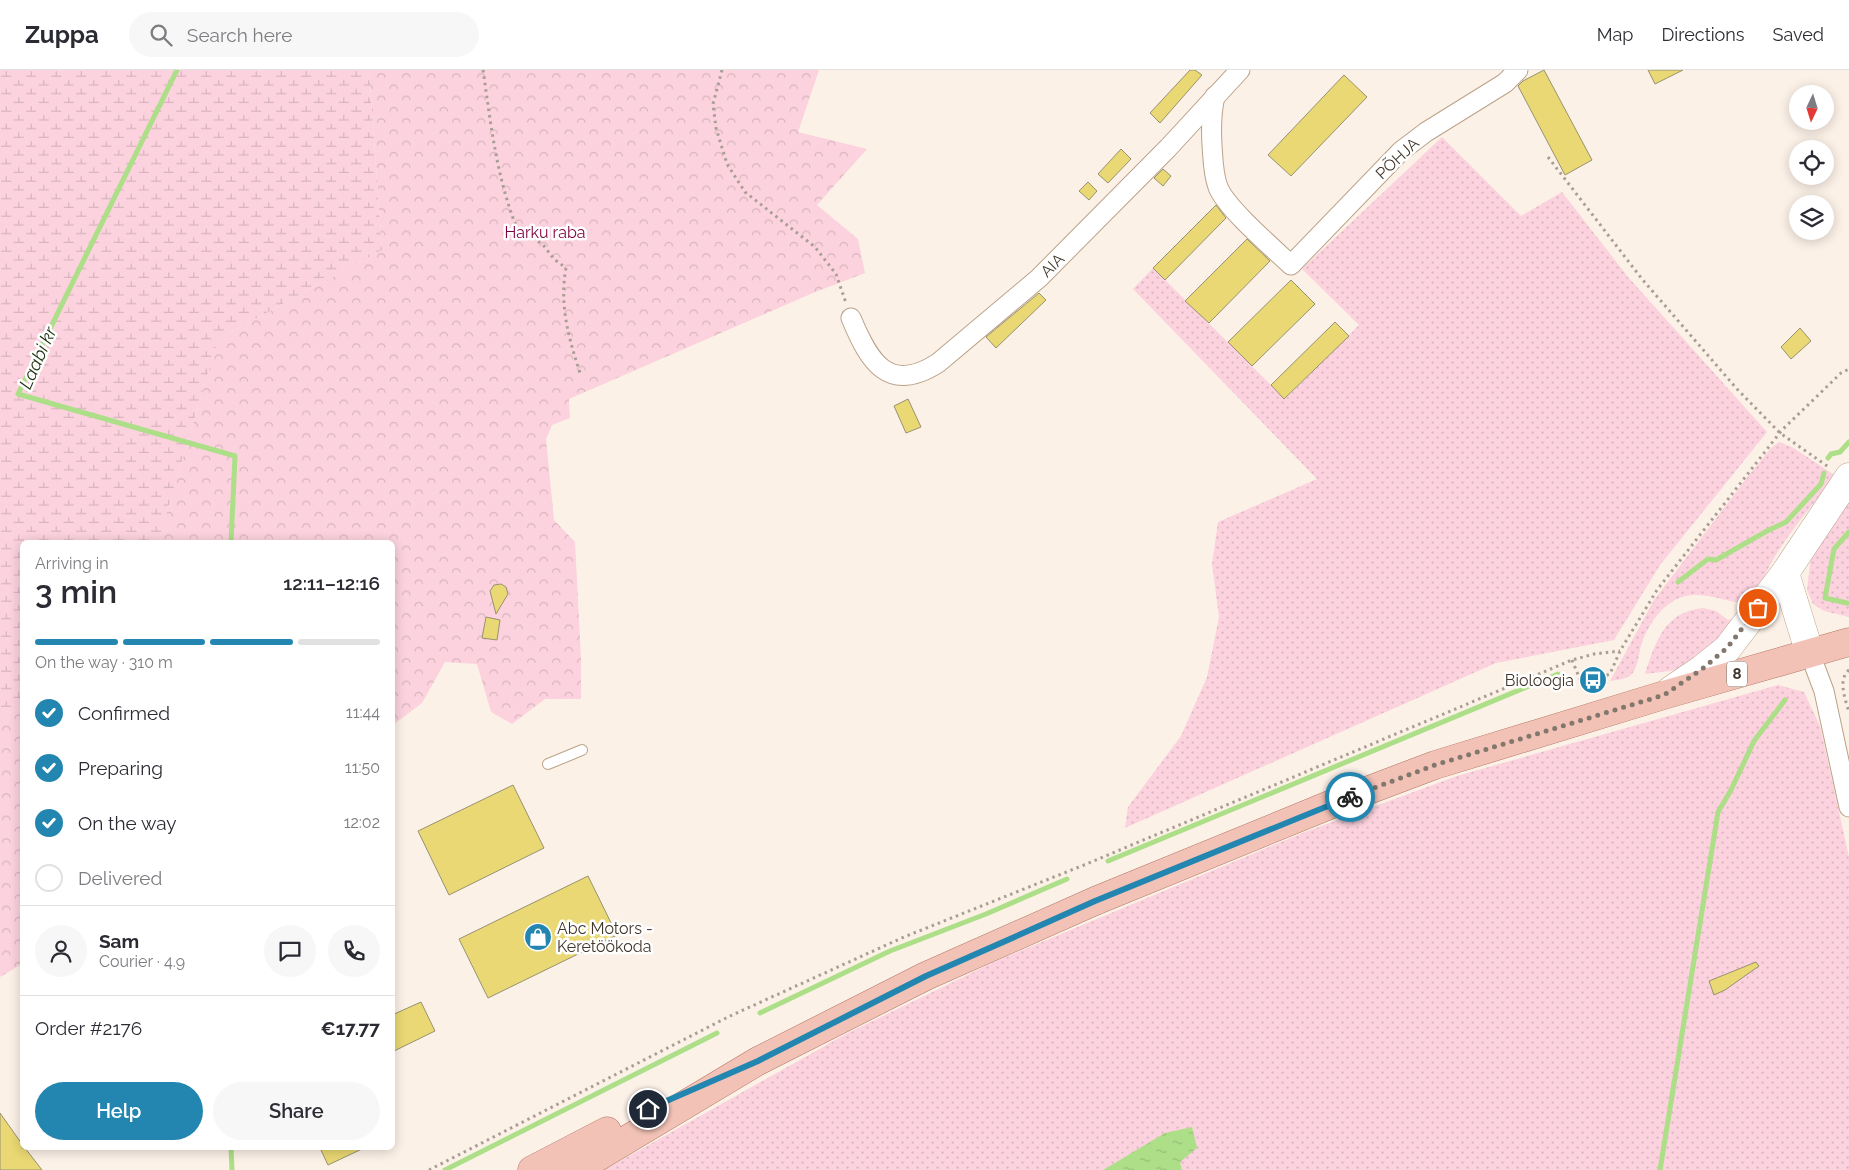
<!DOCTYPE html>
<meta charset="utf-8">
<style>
body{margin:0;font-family:Raleway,sans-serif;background:#f7f7f7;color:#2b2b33;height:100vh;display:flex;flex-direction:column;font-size:19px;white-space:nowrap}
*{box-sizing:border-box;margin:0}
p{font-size:16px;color:#7c7c81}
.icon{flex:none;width:28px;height:28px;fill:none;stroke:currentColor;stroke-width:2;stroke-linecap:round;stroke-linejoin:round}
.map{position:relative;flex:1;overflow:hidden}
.panel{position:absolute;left:20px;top:470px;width:375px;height:610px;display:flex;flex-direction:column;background:#fff;border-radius:8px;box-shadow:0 2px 12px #0003}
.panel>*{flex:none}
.needle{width:32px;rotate:184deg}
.fabs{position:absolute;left:1789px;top:15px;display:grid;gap:10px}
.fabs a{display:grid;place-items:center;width:45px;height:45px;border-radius:50%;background:#fff;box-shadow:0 2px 12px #0003;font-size:25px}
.pin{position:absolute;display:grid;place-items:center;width:42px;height:42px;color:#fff;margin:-21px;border:2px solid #fff;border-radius:50%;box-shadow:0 1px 5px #0007}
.courier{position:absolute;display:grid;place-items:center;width:50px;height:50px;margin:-25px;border:4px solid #2286b0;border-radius:50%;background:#fff;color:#222;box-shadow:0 1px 6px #0007}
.headline em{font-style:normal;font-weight:600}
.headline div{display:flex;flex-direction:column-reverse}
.headline{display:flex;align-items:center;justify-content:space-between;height:85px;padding:0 15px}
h1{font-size:32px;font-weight:600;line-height:38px}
.bar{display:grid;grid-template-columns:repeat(4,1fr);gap:8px 5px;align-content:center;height:60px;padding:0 15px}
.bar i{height:6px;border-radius:4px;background:#e1e1e2}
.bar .on{background:#2286b0}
.bar p{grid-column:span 4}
.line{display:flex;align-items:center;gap:12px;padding:0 15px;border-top:1px solid #e1e1e2}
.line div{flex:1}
.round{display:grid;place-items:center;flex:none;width:52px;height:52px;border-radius:26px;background:#f7f7f7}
ol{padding:0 15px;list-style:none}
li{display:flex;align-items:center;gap:15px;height:55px}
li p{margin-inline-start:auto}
li .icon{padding:5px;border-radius:50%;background:#2286b0;color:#fff;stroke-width:4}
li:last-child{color:#7c7c81}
li i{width:28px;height:28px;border:2px solid #e1e1e2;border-radius:50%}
.cta{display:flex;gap:10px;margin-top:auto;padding:10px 15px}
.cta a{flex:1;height:58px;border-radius:30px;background:#2286b0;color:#fff;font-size:20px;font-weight:600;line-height:58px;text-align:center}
.cta a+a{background:#f7f7f7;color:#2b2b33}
header{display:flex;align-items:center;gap:30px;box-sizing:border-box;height:70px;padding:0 25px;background:#fff;border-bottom:1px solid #e1e1e2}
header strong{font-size:24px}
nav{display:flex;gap:28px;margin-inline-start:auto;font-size:18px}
.search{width:350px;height:45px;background:#f7f7f7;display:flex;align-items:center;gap:12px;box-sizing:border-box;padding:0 18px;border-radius:28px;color:#7c7c81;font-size:19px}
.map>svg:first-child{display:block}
.grass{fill:url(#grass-dots)}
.forest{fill:url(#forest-crowns)}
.wetland{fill:url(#wetland-marsh)}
.water{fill:url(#water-ripples)}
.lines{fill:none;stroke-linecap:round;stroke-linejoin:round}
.stream{stroke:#adde88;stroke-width:5}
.building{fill:#e9d873;stroke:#979272}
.lane-casing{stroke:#bba289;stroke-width:12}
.street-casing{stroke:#bba289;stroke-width:21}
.secondary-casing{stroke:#bba289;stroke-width:29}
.primary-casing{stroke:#b07666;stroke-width:29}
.path{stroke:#a99e94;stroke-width:3;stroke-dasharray:2.5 4;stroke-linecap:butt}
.lane{stroke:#fff;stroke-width:10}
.street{stroke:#fff;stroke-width:19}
.secondary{stroke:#fff;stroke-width:28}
.primary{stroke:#f3c2b6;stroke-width:28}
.done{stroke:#82776d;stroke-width:5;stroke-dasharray:0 9}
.route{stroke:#2286b0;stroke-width:6}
.labels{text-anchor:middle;stroke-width:5;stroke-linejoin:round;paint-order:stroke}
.shield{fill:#fff;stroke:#7a726b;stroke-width:1}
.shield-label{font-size:15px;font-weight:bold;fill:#41362c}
.street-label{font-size:16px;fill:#41362c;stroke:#fff}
.park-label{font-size:16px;fill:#7d013e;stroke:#fff}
.poi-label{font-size:16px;fill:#41362c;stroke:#fff;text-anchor:end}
.water-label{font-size:18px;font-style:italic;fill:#1e310e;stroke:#fff}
</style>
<header>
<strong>Zuppa</strong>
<div class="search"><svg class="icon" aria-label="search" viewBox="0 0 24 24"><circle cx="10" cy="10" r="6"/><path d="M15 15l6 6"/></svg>Search here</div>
<nav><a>Map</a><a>Directions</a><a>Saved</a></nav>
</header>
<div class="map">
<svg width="1849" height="1100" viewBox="0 0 1849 1100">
<defs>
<pattern id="grass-dots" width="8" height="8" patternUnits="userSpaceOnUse" patternTransform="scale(1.25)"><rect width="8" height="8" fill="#fbd2dd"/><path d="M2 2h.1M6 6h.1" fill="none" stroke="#d8b5be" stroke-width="1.8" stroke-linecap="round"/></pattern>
<pattern id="forest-crowns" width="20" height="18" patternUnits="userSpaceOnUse" patternTransform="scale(1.25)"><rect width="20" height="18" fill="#fbd2dd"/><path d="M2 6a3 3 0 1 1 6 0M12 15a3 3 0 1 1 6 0" fill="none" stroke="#d8b5be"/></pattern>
<pattern id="wetland-marsh" width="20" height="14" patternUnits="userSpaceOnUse" patternTransform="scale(1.25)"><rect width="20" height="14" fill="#fbd2dd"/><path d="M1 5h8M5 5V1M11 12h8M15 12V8" fill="none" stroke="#d8b5be"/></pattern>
<pattern id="water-ripples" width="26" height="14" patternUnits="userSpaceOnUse" patternTransform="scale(1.25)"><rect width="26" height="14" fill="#adde88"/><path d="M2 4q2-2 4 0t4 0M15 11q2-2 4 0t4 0" fill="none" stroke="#96bf76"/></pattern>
</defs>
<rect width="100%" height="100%" fill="#fcf1e7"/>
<g class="grass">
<polygon points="1442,67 1521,146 1562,122 1628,207 1767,362 1660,495 1614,570 1496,593 1125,758 1128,737 1181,666 1207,607 1219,547 1212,494 1218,452 1317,409 1133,219 1153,198 1285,329 1359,255 1302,199"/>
<path d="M1779 372 1792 377 1836 406C1813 435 1787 463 1769 497 1762 510 1759 527 1742 533 1726 531 1709 524 1693 525 1667 526 1649 552 1641 575 1639 583 1638 597 1632 604 1627 609 1617 610 1610 611L1654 530 1746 409 1771 378Z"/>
<polygon points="1849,427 1849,547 1824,541 1813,534 1807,520 1811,486"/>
<path d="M1703 538 1716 541 1728 550 1739 547 1718 574 1677 600 1645 604C1656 571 1664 542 1703 538Z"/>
<polygon points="1778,615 1804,622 1820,656 1849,787 1849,1100 1182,1100 1180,1092 1123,1088 1103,1100 604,1100 846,964 996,891 1305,762 1457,706"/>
</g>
<g class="forest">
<polygon points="369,0 819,0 798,62 867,79 817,135 858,169 865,203 813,223 569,329 570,348 552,355 546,369 554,450 575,472 581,588 581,629 545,629 512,654 491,642 477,594 445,592 422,633 393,655 392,472 158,472 218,269 382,180"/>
<polygon points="22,637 22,894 0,907 0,646 12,642"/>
</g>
<polygon class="wetland" points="0,0 369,0 382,180 218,269 158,472 22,472 22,637 12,642 0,646"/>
<polygon class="water" points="1192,1057 1197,1078 1180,1092 1182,1100 1103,1100 1165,1063"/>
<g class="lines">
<g class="stream">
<polyline points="177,0 18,324 235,386 231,472"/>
<polyline points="1828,388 1831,384 1840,382 1849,372"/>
<polyline points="1678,512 1708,489 1716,490 1767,461 1786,452 1821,414 1824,403"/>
<polyline points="1847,533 1825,528 1834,479 1849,462"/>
<polyline points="1108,791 1558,604"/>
<polyline points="760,943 890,881 986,844 1067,809"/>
<polyline points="231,1078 232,1100"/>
<polyline points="445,1100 717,963"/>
<polyline points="1660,1100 1718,742 1731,720 1754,671 1785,630"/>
</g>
</g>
<g class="building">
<polygon points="1190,0 1195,0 1202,5 1160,53 1150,43"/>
<polygon points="1544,0 1592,90 1565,105 1518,16 1523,11"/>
<polygon points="1648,0 1683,0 1655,14"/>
<polygon points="1344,5 1367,27 1291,106 1268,85"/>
<polygon points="1121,79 1131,89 1108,113 1098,104"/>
<polygon points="1163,99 1171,106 1163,116 1154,108"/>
<polygon points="1088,112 1097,121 1089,130 1079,121"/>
<polygon points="1216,135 1226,148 1165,210 1153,198"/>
<polygon points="1247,169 1270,191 1209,253 1185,231"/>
<polygon points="1291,210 1315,234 1252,296 1228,272"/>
<polygon points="1039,223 1046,230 996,278 986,267"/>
<polygon points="1335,252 1349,266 1284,329 1271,315"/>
<polygon points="1800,258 1811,271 1791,289 1781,277"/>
<polygon points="908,329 921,357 906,363 894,336"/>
<polygon points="501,514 506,517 508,524 496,544 490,521 494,515"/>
<polygon points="486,547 500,550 497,570 482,568"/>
<polygon points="513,715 544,778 449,825 418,761"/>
<polygon points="588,806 617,865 488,928 459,869"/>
<polygon points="1756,892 1759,896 1725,920 1714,925 1709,911"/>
<polygon points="421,932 435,961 392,982 392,945"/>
<polygon points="0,1043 22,1074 22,1078 25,1078 42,1100 0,1100"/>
<polygon points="320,1078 364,1078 328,1095"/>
</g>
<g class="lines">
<g class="lane-casing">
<polyline id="lane" points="548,694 582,680"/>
</g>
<g class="street-casing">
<g id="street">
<path d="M1215 26C1211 43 1211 58 1212 75 1213 89 1213 104 1218 117 1226 138 1273 178 1291 195L1401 81 1426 62 1505 13 1518 0"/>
<path d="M851 248C869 291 888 325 938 293L1039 208 1168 78 1240 0"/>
<polyline points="1810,584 1824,621 1849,737"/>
</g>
</g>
<g class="secondary-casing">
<g id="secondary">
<polyline points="1785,503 1810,584"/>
<polyline points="1671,620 1702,599 1727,579 1785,503 1849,407"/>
</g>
</g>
<g class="primary-casing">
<g id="primary">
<polyline points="532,1100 607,1061"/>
<polyline points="576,1100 758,991 926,906 1095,831 1332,734 1435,695 1664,625 1849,572"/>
</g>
</g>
<g class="path">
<path d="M483 0C491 55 497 112 519 163L534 168 544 176 554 189 566 198C559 235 569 269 580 303"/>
<polyline points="722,0 713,34 716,58 727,94 745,122 815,177 836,204 846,233"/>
<polyline points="1548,87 1642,209 1737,319 1780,363 1830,398"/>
<polyline points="1572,590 1582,614 1610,604 1620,581 1657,520 1782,360 1841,303 1849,299"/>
<path d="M1849 600C1837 610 1846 630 1849 643"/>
<polyline points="429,1100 730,946 904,867 1084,795 1572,590 1594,584 1620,581"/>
</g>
<use href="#lane" class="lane"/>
<use href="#street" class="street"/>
<use href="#secondary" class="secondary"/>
<use href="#primary" class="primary"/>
</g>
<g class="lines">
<polyline class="done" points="1350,727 1435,695 1664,625 1702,599 1727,578 1758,538"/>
<polyline class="route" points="648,1039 758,991 926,906 1010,869 1095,831 1350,727"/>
</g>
<defs>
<g id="bus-disc" transform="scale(1.4375)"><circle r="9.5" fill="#2286b0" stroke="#fff"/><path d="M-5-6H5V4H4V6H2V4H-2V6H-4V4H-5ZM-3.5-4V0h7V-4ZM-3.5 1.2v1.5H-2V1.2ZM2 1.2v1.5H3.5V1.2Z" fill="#fff"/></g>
<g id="shop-disc" transform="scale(1.4375)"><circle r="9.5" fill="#2286b0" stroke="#fff"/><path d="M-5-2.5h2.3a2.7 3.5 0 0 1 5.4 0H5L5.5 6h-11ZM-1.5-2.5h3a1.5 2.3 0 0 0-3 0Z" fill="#fff"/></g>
</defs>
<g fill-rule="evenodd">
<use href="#bus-disc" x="1593" y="610"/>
<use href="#shop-disc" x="538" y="867"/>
</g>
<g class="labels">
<rect class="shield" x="1727" y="591.5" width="20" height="25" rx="4"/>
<g class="shield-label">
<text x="1737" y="609">8</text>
</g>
<g class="street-label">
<text transform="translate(1397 88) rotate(-43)" y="6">PÕHJA</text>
<text transform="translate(1052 195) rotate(-45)" y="6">AIA</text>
</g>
<g class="park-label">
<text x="545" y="168">Harku raba</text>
</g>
<g class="poi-label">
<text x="1574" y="616">Bioloogia</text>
<text x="557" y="864" text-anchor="start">Abc Motors -<tspan x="557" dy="18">Keretöökoda</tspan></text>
</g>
<g class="water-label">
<text transform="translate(38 288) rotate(-66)" y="6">Laabi kr</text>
</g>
</g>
</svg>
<div class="fabs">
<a><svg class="needle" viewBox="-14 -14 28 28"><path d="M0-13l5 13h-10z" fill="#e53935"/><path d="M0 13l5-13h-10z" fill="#7c7c81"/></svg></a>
<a><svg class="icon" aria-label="locate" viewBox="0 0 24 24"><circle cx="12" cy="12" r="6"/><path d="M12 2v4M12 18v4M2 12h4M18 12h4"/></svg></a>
<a><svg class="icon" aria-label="layers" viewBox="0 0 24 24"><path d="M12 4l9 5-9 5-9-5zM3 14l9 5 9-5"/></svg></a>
</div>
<div class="pin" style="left:1758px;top:538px;background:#ea580c"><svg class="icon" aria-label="bag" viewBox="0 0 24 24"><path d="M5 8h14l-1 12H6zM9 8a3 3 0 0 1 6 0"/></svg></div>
<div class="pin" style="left:648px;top:1039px;background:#1f2937"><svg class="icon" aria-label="home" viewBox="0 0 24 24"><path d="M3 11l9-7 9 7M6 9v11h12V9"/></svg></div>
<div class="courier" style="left:1350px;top:727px"><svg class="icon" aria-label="bike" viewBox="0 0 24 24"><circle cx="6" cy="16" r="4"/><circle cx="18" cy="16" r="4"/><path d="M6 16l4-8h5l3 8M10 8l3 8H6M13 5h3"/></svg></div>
<section class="panel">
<div class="headline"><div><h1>3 min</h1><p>Arriving in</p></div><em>12:11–12:16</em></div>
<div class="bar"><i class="on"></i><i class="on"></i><i class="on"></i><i></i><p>On the way · 310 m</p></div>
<ol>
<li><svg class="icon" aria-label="check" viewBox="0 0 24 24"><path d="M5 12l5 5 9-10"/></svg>Confirmed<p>11:44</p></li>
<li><svg class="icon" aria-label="check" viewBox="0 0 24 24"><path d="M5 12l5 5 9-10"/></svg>Preparing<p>11:50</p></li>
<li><svg class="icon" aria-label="check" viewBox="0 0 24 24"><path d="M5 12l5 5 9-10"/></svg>On the way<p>12:02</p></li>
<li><i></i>Delivered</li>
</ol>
<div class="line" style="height:90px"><a class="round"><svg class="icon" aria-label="person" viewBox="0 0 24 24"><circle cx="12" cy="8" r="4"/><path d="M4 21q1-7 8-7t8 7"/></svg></a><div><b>Sam</b><p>Courier · 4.9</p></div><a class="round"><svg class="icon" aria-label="chat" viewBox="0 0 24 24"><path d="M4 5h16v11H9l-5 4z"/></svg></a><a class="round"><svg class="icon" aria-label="phone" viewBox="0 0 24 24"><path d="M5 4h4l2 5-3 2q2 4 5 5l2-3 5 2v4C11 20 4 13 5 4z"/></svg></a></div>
<div class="line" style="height:65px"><div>Order #2176</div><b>€17.77</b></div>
<div class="cta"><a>Help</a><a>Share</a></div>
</section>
</div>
